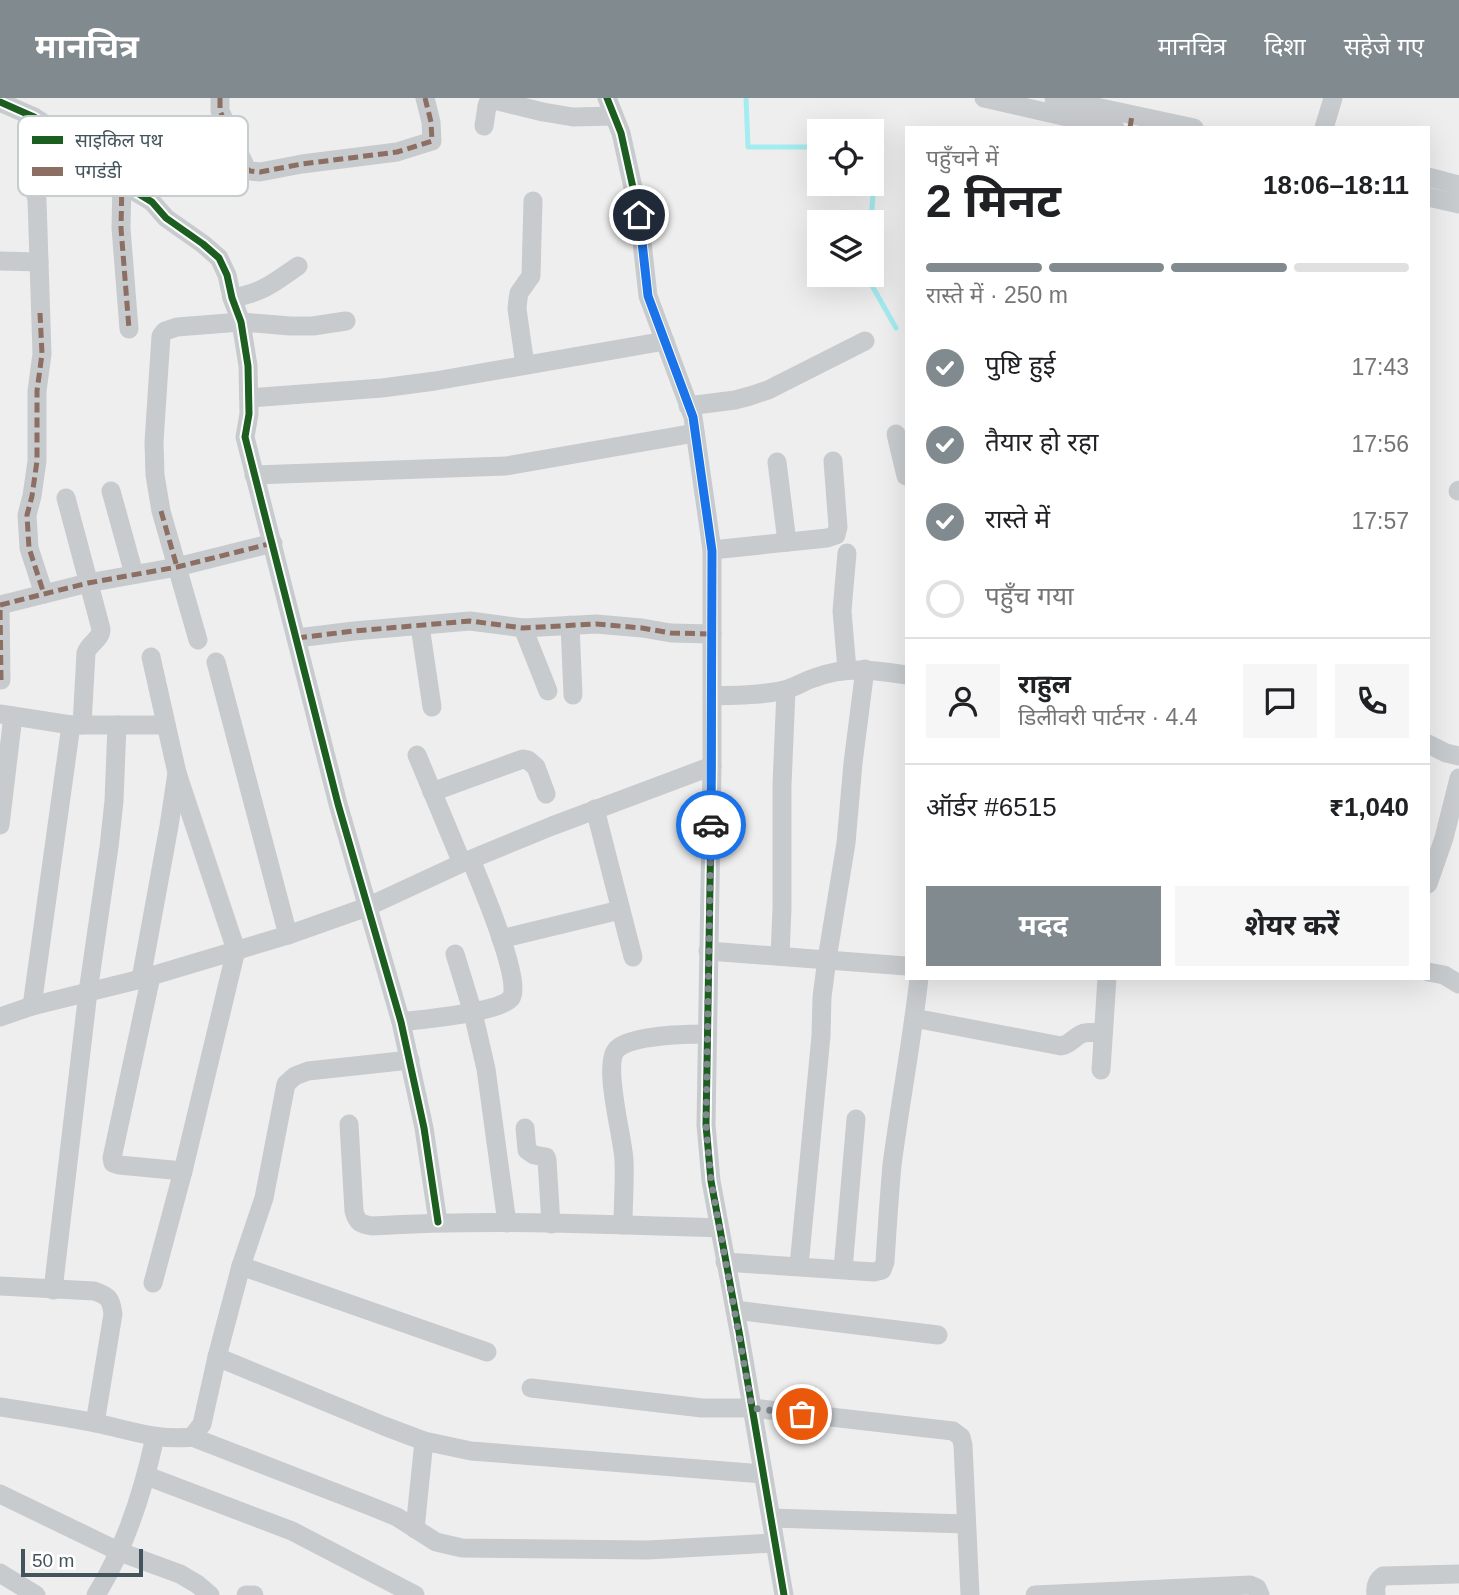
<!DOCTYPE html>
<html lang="hi">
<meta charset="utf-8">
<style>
body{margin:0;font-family:Helvetica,"Noto Sans Devanagari",sans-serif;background:#f6f6f6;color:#202124;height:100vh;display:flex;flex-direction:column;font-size:26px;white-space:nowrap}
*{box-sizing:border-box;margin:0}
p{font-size:23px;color:#757577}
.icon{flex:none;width:38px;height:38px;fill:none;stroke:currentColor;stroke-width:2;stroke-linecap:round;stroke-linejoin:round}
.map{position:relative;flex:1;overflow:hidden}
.panel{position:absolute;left:905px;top:28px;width:525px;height:854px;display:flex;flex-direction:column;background:#fff;border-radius:0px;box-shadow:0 7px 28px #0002}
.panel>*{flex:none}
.buttons{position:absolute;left:807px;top:21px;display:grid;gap:14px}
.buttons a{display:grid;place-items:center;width:77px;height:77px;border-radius:0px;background:#fff;box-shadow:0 7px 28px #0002;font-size:35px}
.scale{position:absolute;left:21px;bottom:18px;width:122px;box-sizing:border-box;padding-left:7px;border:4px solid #44545c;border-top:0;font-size:19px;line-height:24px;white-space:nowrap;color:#44545c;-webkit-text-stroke:5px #fff;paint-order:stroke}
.pin{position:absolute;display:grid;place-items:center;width:60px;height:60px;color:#fff;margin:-30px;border:4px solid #fff;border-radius:50%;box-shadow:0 2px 7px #0007}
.courier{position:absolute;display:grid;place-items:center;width:70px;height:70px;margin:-35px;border:5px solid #1a73e8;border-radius:50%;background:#fff;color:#222;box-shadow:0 2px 9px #0007}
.head em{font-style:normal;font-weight:700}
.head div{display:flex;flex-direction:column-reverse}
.head{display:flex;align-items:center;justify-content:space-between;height:119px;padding:0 21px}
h1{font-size:46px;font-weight:700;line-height:52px}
.bar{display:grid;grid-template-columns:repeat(4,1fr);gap:10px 7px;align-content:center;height:84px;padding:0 21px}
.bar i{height:9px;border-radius:5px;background:#e0e0e0}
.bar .current{background:#808a8f}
.bar p{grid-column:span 4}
.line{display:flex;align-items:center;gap:18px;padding:0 21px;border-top:2px solid #e0e0e0}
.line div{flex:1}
.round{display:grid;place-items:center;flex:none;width:74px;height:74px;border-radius:0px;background:#f6f6f6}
ol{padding:0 21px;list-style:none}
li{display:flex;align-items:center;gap:21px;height:77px}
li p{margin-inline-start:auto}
li .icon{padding:7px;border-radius:50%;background:#808a8f;color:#fff;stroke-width:4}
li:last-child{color:#757577}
li i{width:38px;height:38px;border:4px solid #e0e0e0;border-radius:50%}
.cta{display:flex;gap:14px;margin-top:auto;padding:14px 21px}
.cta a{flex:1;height:80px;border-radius:0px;background:#808a8f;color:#fff;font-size:28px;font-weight:700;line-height:80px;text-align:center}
.cta a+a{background:#f6f6f6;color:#202124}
header{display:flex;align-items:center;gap:42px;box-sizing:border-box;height:98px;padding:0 35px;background:#808a8f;color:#fff}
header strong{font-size:33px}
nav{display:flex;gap:38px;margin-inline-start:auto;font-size:24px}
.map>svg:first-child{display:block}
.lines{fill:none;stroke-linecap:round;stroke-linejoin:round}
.stream{stroke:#a3ecf0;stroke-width:5}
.minor{stroke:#c7cbce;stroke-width:19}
.quiet{stroke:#8d6e63;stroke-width:5;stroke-dasharray:10 5;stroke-linecap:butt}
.cycleway-casing{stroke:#fff;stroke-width:11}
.cycleway{stroke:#1b5e20;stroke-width:7}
.done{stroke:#808a8f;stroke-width:7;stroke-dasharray:0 12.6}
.route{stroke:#1a73e8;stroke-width:9}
.key{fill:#fff;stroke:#c7ccce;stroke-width:2}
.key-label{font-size:19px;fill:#44545c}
</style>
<header>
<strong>मानचित्र</strong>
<nav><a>मानचित्र</a><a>दिशा</a><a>सहेजे गए</a></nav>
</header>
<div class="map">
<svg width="1459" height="1497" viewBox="0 0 1459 1497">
<rect width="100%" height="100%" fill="#efeeee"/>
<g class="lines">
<g class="stream">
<polyline points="746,0 748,49 819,49"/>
<polyline points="871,124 874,82 872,75"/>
<polyline points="866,177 896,230"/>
</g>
<g class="minor">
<polyline points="220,0 220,13 246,70 250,73 260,74 302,66 397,54 432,43 431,24 425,0"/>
<polyline points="607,0 621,35 639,117 648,198 693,319 712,452 712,668 706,1027 711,1083 740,1239 784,1497"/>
<polyline points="984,0 1115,30"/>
<polyline points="1054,0 1194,30"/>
<polyline points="0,4 34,19 78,48 134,93 152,104 166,120 203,146 219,160 227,177 232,200 241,224 248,268 249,316 245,339 338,706 401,924 424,1030 438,1124"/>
<polyline points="34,19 29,69 37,102 42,256 37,293 37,363 32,398 27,417 29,450 44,496"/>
<polyline points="484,28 487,8 488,5 494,2 543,14 573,19 614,18"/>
<polyline points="1324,30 1333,0"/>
<polyline points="1428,79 1459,87"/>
<polyline points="122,83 121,130 129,231"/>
<polyline points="1428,99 1459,106"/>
<polyline points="0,163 39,164"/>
<path d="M232 200C264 194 272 186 298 168"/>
<polyline points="525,267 517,211 518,201 519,195 531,178 533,103"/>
<polyline points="249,300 382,290 435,283 665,243"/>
<polyline points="688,308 735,302 750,298 768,292 865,243"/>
<polyline points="896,336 906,378"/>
<polyline points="777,364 787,444"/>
<polyline points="254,377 506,368 695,335"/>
<polyline points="111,393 134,476"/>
<polyline points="1458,393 1459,392"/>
<path d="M66 400 101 531C101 542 89 545 86 555L82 627"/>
<polyline points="712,452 827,440 836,437 838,429 833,363"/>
<polyline points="847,455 842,513 847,572"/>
<polyline points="570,527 573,597"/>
<polyline points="420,528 432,609"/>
<polyline points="523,530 548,593"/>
<polyline points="297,540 354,533 470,523 523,530 596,526 642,530 671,535 712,536"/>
<polyline points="198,542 161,413 155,377 154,344 161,238 165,233 177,229 241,224 290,228 313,228 346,223"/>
<polyline points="216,564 288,837"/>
<polyline points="1,582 0,507 88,485 177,469 273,445"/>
<path d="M712 598C736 597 760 598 784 592 794 590 804 583 814 580 847 568 873 572 906 577"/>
<polyline points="0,616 71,627 166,627"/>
<polyline points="1428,646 1446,655 1459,658"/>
<polyline points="417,657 462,765"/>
<polyline points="432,694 523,661 528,662 536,669 546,696"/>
<polyline points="595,711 633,859"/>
<polyline points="0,727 13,618"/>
<polyline points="1428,786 1444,740 1459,680"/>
<polyline points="501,841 620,812"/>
<polyline points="708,853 906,868"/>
<polyline points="455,856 473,915 486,971 507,1125"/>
<polyline points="780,858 782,810 782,687 786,592"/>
<polyline points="1428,874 1444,877 1459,886"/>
<polyline points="151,878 112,1060 113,1065 119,1067 183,1073"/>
<polyline points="141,881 169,728 177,675 151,559"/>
<polyline points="32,908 71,627"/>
<polyline points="0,919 32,908 141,881 288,837 367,809 462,765 552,728 712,668"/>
<path d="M914 920 1061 948C1072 946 1074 938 1084 935 1089 934 1097 935 1103 935"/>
<path d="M401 924C423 921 499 915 511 900 523 884 479 782 471 762"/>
<polyline points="1101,972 1107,880"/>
<path d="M349 1026 354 1113C357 1125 361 1126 372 1128 487 1121 603 1126 719 1130"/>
<polyline points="525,1030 527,1052 534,1057 546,1059 547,1062 551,1126"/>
<path d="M623 1127C623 1105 625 1083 624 1062 623 1039 602 966 617 951 631 937 687 936 707 936"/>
<path d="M725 1164 874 1174 882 1172 885 1164C887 1132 889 1100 892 1067 900 1005 912 943 919 880"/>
<polyline points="241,1168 487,1254"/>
<polyline points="799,1168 821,938 822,899 827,861 846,745 853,665 865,571"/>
<polyline points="843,1171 856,1021"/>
<polyline points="153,1185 183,1073 236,852 177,675"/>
<path d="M0 1188 94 1193C109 1198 111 1201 113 1216L95 1325"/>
<polyline points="53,1192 88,894 109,749 114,703 117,627"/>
<polyline points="735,1212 938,1237"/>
<polyline points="217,1259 384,1328 424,1343 471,1353 763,1376"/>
<polyline points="531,1290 702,1310 752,1310 953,1333 961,1339 963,1347 970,1497"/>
<path d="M0 1309C32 1314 64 1319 96 1325 129 1332 158 1343 192 1339L202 1326 217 1259 241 1168 264 1100 286 986 295 978 308 973 410 962"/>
<polyline points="192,1339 370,1408 397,1419 436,1444 462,1450 648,1452 775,1445"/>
<polyline points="147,1378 292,1433 415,1497"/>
<polyline points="0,1396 120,1454 180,1476 197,1486 210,1497"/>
<polyline points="771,1420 966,1426"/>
<polyline points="415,1431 424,1343"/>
<polyline points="0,1475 36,1497"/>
<path d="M96 1497C126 1449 143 1394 155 1339"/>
<polyline points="246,1497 254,1497"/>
<polyline points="1035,1497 1250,1487 1257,1490 1260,1497"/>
<path d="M1376 1497C1375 1489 1376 1483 1383 1478L1459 1476"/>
</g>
<g class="quiet">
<polyline points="220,0 220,13 246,70 250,73 260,74 302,66 397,54 432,43 431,24 425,0"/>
<polyline points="1130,30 1132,17"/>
<polyline points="122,83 121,130 129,231"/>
<polyline points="40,215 42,256 37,293 37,363 32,398 27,417 29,450 44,496"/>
<polyline points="161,413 177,469"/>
<polyline points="297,540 354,533 470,523 523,530 596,526 642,530 671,535 712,536"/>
<polyline points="1,582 0,507 88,485 177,469 273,445"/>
</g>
<g class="cycleway-casing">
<g id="cycleway">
<polyline points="607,0 621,35 639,117 648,198 693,319 712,452 712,668 706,1027 711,1083 740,1239 784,1497"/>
<polyline points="0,4 34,19 78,48 134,93 152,104 166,120 203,146 219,160 227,177 232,200 241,224 248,268 249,316 245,339 338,706 401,924 424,1030 438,1124"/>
</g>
</g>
<use href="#cycleway" class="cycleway"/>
</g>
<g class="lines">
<polyline class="done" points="711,727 706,1027 711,1083 752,1310 802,1316"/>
<polyline class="route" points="639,117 648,198 693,319 712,453 711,727"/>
</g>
<rect x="18" y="18" width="230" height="80" rx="10" class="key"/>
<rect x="32" y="38" width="31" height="8" fill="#1b5e20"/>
<rect x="32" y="69" width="31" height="9" fill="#8d6e63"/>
<g class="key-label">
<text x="75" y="49">साइकिल पथ</text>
<text x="75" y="80">पगडंडी</text>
</g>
</svg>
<div class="buttons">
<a><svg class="icon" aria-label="locate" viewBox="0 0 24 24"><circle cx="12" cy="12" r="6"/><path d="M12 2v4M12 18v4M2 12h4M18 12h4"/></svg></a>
<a><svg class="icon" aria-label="layers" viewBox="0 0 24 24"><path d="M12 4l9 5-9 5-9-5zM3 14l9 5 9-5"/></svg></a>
</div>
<div class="scale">50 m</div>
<div class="pin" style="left:802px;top:1316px;background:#ea580c"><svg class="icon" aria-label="bag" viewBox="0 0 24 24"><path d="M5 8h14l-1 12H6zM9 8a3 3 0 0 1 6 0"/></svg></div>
<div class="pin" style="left:639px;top:117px;background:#1f2937"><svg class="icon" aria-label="home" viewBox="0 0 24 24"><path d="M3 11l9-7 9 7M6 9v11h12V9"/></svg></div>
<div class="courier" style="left:711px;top:727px"><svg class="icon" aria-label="car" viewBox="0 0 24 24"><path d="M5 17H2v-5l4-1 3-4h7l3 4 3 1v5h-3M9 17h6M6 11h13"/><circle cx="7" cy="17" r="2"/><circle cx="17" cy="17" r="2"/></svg></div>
<section class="panel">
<div class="head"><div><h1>2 मिनट</h1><p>पहुँचने में</p></div><em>18:06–18:11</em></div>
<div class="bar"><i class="current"></i><i class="current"></i><i class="current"></i><i></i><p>रास्ते में · 250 m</p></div>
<ol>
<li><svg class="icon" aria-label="check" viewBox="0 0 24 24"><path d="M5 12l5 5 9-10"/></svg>पुष्टि हुई<p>17:43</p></li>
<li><svg class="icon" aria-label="check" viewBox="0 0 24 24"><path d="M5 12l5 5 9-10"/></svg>तैयार हो रहा<p>17:56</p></li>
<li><svg class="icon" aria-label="check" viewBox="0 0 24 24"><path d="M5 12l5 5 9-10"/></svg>रास्ते में<p>17:57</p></li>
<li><i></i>पहुँच गया</li>
</ol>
<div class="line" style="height:126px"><a class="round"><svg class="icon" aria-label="person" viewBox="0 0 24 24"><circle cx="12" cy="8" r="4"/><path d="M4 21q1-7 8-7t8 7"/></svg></a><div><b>राहुल</b><p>डिलीवरी पार्टनर · 4.4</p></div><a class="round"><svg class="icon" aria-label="chat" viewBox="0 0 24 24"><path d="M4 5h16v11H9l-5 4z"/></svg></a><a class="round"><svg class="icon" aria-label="phone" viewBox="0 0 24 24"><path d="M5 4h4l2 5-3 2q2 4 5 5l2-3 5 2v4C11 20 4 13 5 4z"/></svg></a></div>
<div class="line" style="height:91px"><div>ऑर्डर #6515</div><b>₹1,040</b></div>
<div class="cta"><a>मदद</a><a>शेयर करें</a></div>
</section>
</div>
